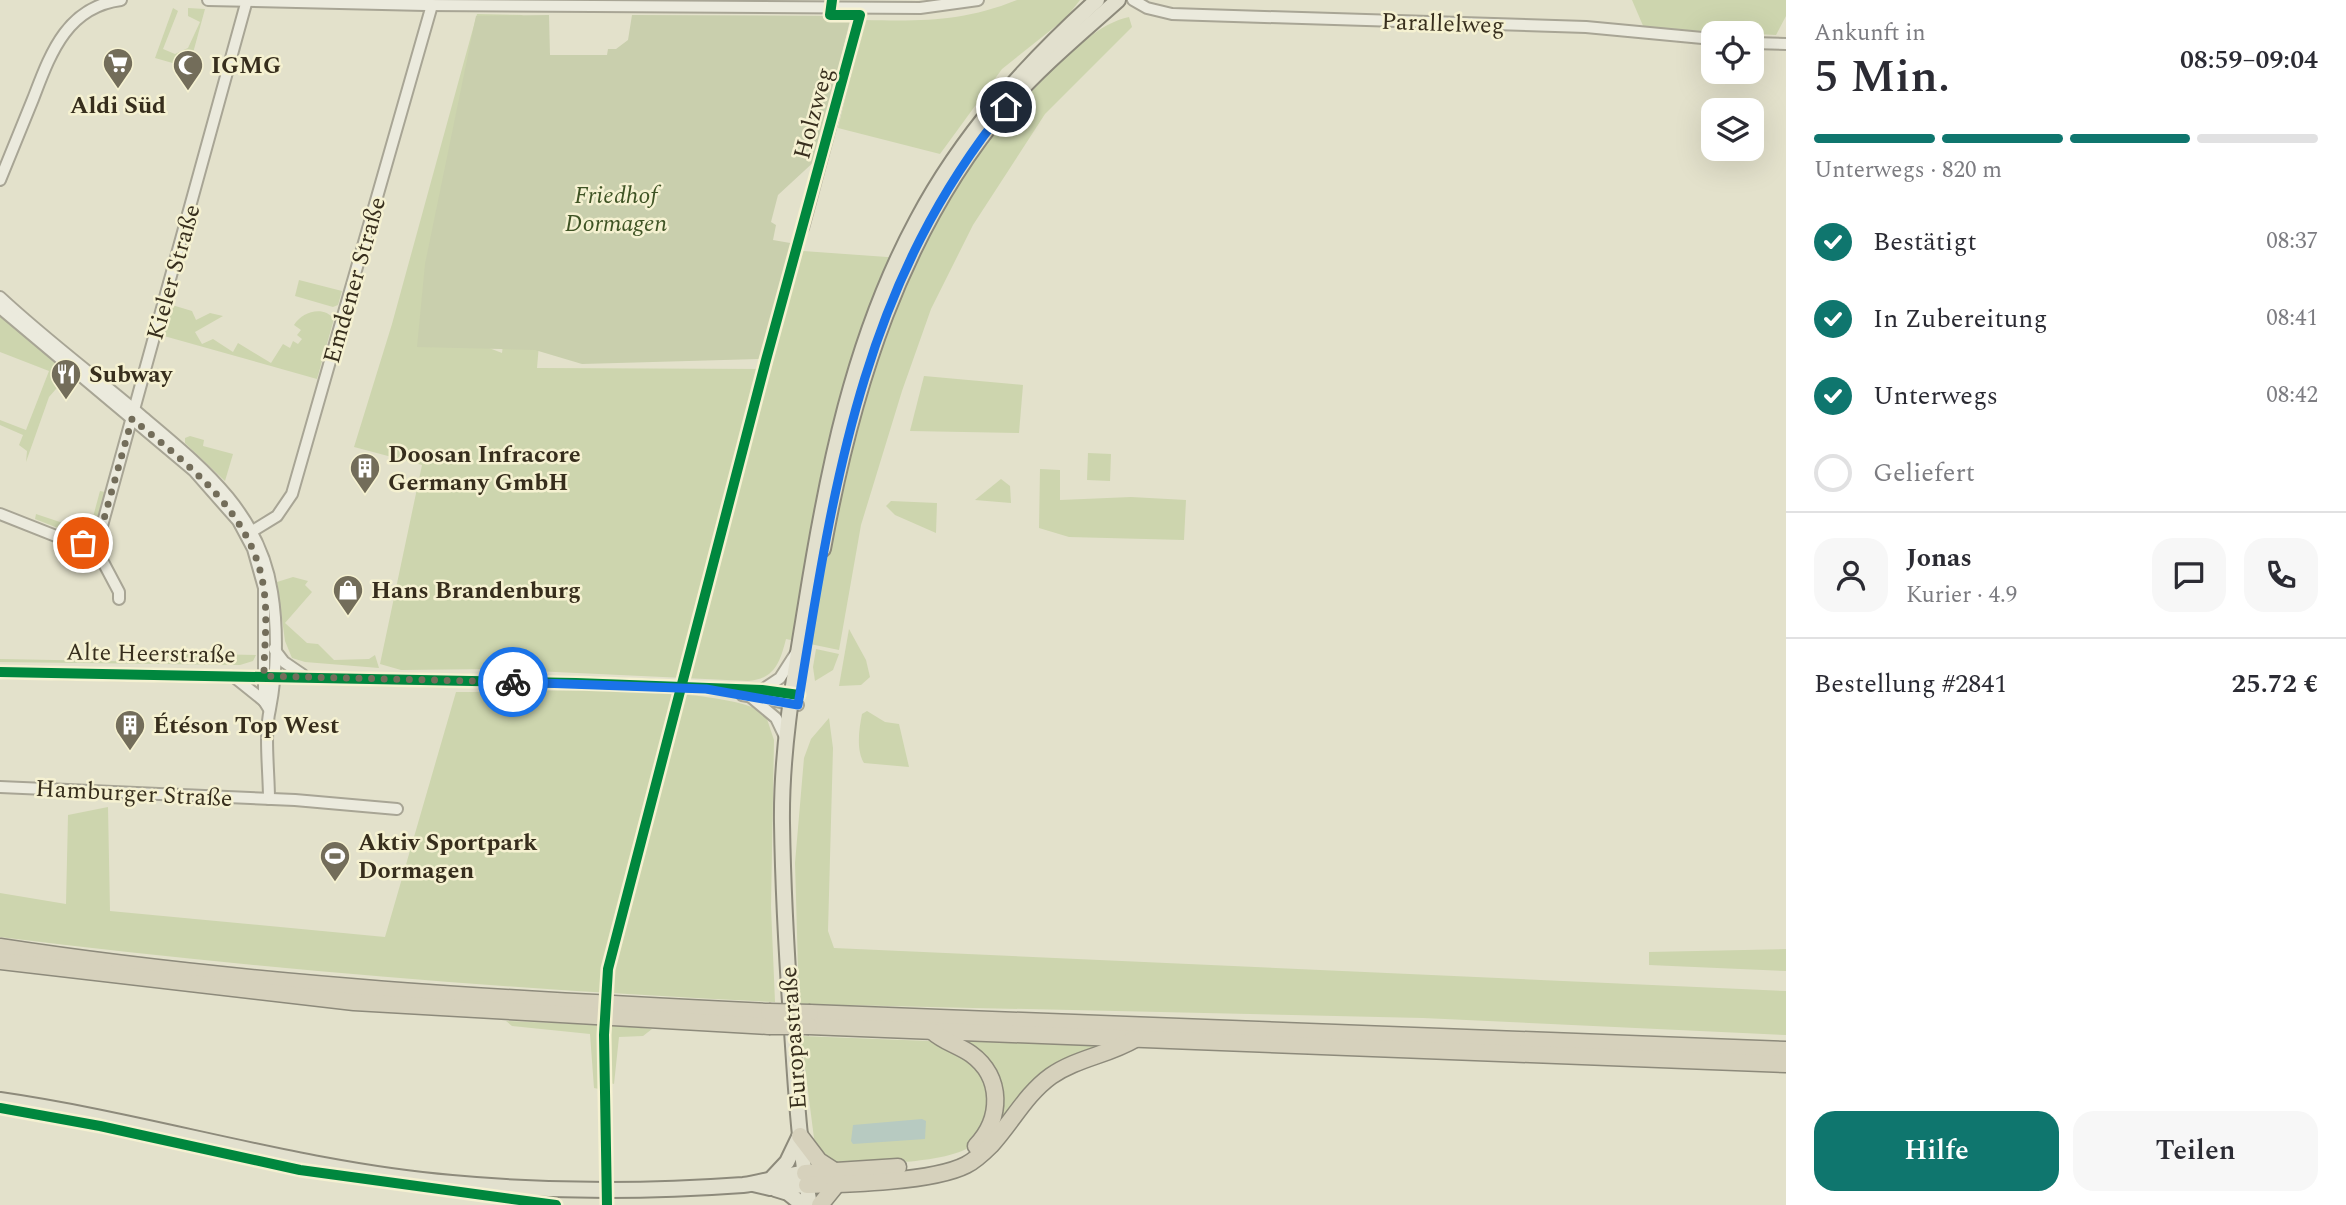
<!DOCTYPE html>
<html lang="de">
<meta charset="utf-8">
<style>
body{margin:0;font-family:Spectral,serif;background:#f7f7f7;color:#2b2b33;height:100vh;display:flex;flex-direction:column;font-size:26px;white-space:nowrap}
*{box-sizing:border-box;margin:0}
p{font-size:23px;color:#7c7c81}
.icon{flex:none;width:38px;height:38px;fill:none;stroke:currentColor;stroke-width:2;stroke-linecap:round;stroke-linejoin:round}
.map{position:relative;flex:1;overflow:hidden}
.sheet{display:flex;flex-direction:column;background:#fff;width:560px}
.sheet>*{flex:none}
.controls{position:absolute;left:1701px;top:21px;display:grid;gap:14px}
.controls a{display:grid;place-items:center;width:63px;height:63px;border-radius:14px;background:#fff;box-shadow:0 7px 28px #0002;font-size:35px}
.pin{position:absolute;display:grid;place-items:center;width:60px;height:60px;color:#fff;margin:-30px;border:4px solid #fff;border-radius:50%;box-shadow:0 2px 7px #0007}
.courier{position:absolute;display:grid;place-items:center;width:70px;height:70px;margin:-35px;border:5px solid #1a73e8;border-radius:50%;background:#fff;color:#222;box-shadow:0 2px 9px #0007}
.summary em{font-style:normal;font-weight:600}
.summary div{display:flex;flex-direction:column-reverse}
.summary{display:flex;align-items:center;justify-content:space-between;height:119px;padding:0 28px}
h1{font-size:46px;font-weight:600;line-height:52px}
.bar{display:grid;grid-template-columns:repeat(4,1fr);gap:10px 7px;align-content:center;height:84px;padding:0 28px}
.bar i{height:9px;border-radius:5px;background:#e1e1e2}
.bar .active{background:#0f766e}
.bar p{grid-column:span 4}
.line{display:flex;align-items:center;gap:18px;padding:0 28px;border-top:2px solid #e1e1e2}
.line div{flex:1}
.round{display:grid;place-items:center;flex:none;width:74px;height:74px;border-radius:21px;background:#f7f7f7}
ol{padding:0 28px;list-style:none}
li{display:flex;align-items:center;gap:21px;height:77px}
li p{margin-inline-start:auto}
li .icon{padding:7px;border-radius:50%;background:#0f766e;color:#fff;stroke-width:4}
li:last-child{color:#7c7c81}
li i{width:38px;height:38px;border:4px solid #e1e1e2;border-radius:50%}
.button{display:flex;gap:14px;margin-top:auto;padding:14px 28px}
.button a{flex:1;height:80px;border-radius:21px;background:#0f766e;color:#fff;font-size:28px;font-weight:600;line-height:80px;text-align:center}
.button a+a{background:#f7f7f7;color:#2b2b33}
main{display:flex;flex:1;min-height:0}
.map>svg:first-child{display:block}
.green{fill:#cdd5ae}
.cemetery{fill:#c9cfad}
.water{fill:#b7cac1}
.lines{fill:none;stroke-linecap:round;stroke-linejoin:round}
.minor-casing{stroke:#a8a595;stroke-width:14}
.major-casing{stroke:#8d8a7b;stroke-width:18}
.highway-casing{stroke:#8d8a7b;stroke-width:19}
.minor{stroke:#ebeadd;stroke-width:10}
.major{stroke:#e2e0ce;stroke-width:14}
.highway{stroke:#d6d1bc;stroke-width:16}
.highway-bridge-casing{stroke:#8d8a7b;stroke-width:19;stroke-linecap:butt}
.highway-bridge{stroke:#d6d1bc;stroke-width:16}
.cycleway-casing{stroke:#f5f1d1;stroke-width:15}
.cycleway{stroke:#00873e;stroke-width:10}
.done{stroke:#736d5a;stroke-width:7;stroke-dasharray:0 12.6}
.route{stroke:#1a73e8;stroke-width:9}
.labels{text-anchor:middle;stroke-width:5;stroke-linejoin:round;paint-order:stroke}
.street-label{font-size:24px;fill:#372e1d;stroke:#f5f1d1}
.poi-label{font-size:24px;font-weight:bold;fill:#372e1d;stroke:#f5f1d1;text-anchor:start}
.park-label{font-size:24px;font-style:italic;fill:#3e5324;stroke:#f5f1d1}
</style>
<main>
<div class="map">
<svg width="1786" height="1205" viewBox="0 0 1786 1205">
<rect width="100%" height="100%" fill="#e3e1cb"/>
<g class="green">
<path d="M1017 0H1080L1066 18 1002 69 940 154 838 128 864 20C923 21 962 22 1017 0Z"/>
<polygon points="1632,0 1786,0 1786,16 1776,35 1644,28"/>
<polygon points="173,8 178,11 163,49 175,54 188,48 200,22 188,16 188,8 205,9 193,53 188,52 183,66 155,58"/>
<path d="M477 14 523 15 503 36 445 331 502 353 507 315 540 332 537 368 762 369 761 360 789 250 915 259C954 184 1001 118 1063 60 1083 42 1102 23 1129 17L1132 27 1045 114 973 225 931 309 902 391 861 525 839 650 786 639C780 662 775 679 748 681L492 669 401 670 380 664 422 465 354 447 392 324Z"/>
<polygon points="299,280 342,291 338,305 333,307 295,296"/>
<path d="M172 305 192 311 196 320 210 313 223 316 195 332 202 344 213 339 233 352 238 343 271 363 283 344 290 348 293 341 298 344 302 339 297 335 301 330 294 325C302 312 323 305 334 319L317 379 164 336Z"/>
<polygon points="0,316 69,374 49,397 26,462 27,451 19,445 23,435 0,425 0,420 26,430 49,371 0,352"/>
<polygon points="924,376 1023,385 1019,433 910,431"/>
<polygon points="190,436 204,440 203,446 233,454 225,481 185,443 185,438"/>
<polygon points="1088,453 1111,454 1110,481 1087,480"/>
<polygon points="1040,469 1060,470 1060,500 1131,497 1186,500 1184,540 1069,537 1039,528"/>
<polygon points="1001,479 1010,486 1011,503 975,500"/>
<polygon points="100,491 105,492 95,525 84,534 68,532 35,519 36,514 75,527 93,517"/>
<polygon points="891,501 937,503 936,533 895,515 886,506"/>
<polygon points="293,577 308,581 305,585 312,592 285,623 307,643 318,644 334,660 369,659 375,655 379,668 305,662 292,658 285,641 277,582"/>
<polygon points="849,629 866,660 870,677 861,685 839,686"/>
<polygon points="816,649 839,654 833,670 815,681 813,667"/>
<polygon points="161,653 256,655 253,661 240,665 0,662 0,659 161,662"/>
<path d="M456 692C519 692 723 682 768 715L767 719 774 740 771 907 775 1002C518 990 257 969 0 937V893L66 904 68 815 108 807 110 911 385 937Z"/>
<path d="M867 711 885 722 899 724 909 767 864 763C856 750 859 729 862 714Z"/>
<polygon points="829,718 833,748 828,931 834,948 1786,991 1786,1035 1423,1018 799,1004 795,863 804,758 811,739"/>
<polygon points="1786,949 1786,971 1649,965 1649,952"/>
<polygon points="506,1021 599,1025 599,1089 594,1088 590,1034 512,1026"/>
<polygon points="610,1025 652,1029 643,1036 619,1037 614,1084 610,1083"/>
<path d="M801 1036 929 1041 943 1044 979 1065 993 1101C987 1114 981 1136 972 1145 954 1163 859 1166 833 1164L815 1146Z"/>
<polygon points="951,1039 1112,1046 1064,1063 976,1150 997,1086"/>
</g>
<polygon class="cemetery" points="549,15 550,55 607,55 608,49 616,49 628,40 632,15 851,16 817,159 778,195 771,222 776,225 773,240 796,244 759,359 582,364 535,350 417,347 425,264 476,16"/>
<polygon class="water" points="922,1119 926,1121 925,1139 853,1144 851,1141 853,1125"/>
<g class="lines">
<g class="minor-casing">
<g id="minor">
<polyline points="208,0 425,5 920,8 978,0"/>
<polyline points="1133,0 1147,8 1172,14 1586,27 1713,39"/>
<polyline points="1752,43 1786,44"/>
<path d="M0 180C11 153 22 126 33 99 50 55 66 7 121 0"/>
<polyline points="803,228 862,8"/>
<path d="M0 297C45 339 96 377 143 417 201 466 260 512 272 592 278 629 277 673 270 709 264 734 269 772 269 799"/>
<polyline points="0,308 194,471 238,521 253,549 264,588 264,701 269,709"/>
<polyline points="0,514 71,542 92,541 100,533 247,0"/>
<polyline points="246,535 277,516 292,494 432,5"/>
<polyline points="92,541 119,592 119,599"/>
<polyline points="274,649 284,662 303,675"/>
<polyline points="0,672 576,683 762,690 799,695"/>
<polyline points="233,676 264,701"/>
<polyline points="762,690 780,678 796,653"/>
<polyline points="742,695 798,705"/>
<polyline points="752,698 776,718 786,739"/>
<polyline points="0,787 295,800 397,809"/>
</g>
</g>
<g class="major-casing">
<g id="major">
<path d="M823 549C852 390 900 232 1006 106 1040 67 1080 34 1118 0"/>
<path d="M0 1100C152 1122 299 1170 452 1183 549 1192 646 1192 743 1185 764 1183 783 1174 805 1173"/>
<polyline points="773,1177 787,1162 799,1137"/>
<polyline points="753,1184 770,1188 807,1185"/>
<polyline points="775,1189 788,1193 803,1205"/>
<path d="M810 1205C799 1148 796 1089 792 1031 787 962 783 893 782 823 781 750 794 677 806 604 827 472 853 339 917 220 962 135 1026 64 1097 0"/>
</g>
</g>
<g class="highway-casing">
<g id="highway">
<path d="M0 947C255 986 512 1000 769 1012"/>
<polyline points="0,961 354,1002 769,1026"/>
<polyline points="810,1013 1786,1050"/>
<polyline points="809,1026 1786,1064"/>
<path d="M932 1031C944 1042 958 1045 971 1054 1003 1077 1002 1119 976 1146"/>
<polyline points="800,1136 819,1161 836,1172"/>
<polyline points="805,1173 898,1167"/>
<path d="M807 1185C846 1184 933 1182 966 1165 976 1160 984 1152 991 1145 1012 1122 1026 1094 1051 1076 1077 1058 1108 1055 1135 1039"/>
<polyline points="820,1205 837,1184"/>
</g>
</g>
<use href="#minor" class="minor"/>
<use href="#major" class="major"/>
<use href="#highway" class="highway"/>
<g class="highway-bridge-casing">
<g id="highway-bridge">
<polyline points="769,1012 810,1013"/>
<polyline points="769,1026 809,1026"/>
</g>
</g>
<use href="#highway-bridge" class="highway-bridge"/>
<g class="cycleway-casing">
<g id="cycleway">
<polyline points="0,672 576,683 762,690 799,695"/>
<polyline points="0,1108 100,1126 300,1170 556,1205"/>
<polyline points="607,1205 604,1035 608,969 766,360 860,15 830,15 832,0"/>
</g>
</g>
<use href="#cycleway" class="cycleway"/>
</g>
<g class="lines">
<path class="done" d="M83 543 92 541 100 533 132 419C188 464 254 514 264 590 268 619 264 647 264 676L513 682"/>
<path class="route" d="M513 682 706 689 798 705C834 484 861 286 1006 107"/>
</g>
<defs>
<g id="supermarket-pin" transform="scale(1.575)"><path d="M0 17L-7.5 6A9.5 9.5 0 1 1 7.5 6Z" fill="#736d5a" stroke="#f5f1d1"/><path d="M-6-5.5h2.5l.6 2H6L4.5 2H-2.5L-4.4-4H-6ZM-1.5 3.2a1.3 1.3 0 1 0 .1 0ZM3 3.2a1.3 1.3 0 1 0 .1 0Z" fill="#fff"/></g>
<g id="mosque-pin" transform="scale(1.575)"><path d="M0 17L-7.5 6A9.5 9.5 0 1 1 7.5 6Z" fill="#736d5a" stroke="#f5f1d1"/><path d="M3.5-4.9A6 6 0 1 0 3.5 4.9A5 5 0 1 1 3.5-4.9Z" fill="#fff"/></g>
<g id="restaurant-pin" transform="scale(1.575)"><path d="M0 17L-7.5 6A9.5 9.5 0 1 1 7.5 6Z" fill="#736d5a" stroke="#f5f1d1"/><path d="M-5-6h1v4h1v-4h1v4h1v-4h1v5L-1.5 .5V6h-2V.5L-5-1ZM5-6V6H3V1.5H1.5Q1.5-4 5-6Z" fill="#fff"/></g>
<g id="building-pin" transform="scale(1.575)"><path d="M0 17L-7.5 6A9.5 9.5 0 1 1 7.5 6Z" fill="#736d5a" stroke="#f5f1d1"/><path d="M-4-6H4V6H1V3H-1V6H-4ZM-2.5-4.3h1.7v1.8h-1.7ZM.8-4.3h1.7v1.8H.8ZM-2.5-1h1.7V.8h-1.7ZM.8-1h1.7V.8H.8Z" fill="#fff"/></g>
<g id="shop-pin" transform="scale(1.575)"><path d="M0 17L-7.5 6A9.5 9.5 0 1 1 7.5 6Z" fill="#736d5a" stroke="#f5f1d1"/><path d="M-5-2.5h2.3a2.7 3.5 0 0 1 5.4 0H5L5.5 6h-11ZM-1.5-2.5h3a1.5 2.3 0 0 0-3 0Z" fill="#fff"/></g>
<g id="stadium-pin" transform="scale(1.575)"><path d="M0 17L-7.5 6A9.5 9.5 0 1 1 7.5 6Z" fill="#736d5a" stroke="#f5f1d1"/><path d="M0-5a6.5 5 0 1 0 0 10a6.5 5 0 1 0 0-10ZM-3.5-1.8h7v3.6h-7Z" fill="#fff"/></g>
</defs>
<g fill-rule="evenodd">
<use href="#supermarket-pin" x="118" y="63"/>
<use href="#mosque-pin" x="188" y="65"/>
<use href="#restaurant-pin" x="66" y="374"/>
<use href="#building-pin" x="365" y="468"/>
<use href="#shop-pin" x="348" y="590"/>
<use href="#building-pin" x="130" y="725"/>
<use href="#stadium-pin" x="335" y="856"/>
</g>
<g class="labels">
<g class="street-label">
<text transform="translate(1443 23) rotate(2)" y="8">Parallelweg</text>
<text transform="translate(813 113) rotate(-75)" y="8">Holzweg</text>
<text transform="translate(173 272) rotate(-74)" y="8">Kieler Straße</text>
<text transform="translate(354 280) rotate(-74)" y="8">Emdener Straße</text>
<text transform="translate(151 653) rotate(1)" y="8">Alte Heerstraße</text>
<text transform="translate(134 793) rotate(3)" y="8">Hamburger Straße</text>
<text transform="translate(793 1038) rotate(-94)" y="8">Europastraße</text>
</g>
<g class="poi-label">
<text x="211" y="73">IGMG</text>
<text x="118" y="113" text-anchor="middle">Aldi Süd</text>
<text x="89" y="382">Subway</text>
<text x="388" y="462">Doosan Infracore<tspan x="388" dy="28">Germany GmbH</tspan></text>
<text x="371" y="598">Hans Brandenburg</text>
<text x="153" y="733">Étéson Top West</text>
<text x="358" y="850">Aktiv Sportpark<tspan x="358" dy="28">Dormagen</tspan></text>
</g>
<g class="park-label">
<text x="616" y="203">Friedhof<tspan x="616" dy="28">Dormagen</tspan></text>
</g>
</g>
</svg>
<div class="controls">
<a><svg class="icon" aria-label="locate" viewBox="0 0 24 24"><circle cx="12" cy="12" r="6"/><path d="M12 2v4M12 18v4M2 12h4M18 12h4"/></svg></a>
<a><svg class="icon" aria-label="layers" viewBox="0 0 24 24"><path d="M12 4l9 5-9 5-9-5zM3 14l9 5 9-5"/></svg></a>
</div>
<div class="pin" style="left:83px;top:543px;background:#ea580c"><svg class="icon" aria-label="bag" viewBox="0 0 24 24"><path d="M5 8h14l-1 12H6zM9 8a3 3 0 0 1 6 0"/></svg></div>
<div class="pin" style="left:1006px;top:107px;background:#1f2937"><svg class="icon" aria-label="home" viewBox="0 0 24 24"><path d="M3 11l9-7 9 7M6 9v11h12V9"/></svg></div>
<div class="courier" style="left:513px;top:682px"><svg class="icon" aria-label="bike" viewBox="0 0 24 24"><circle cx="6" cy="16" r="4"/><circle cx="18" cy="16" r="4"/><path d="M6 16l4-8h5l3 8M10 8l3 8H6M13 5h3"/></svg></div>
</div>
<section class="sheet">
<div class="summary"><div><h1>5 Min.</h1><p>Ankunft in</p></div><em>08:59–09:04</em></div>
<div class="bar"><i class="active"></i><i class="active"></i><i class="active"></i><i></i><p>Unterwegs · 820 m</p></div>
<ol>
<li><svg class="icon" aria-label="check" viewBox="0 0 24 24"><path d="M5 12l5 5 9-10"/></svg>Bestätigt<p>08:37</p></li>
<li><svg class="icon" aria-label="check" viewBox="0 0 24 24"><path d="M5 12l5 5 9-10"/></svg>In Zubereitung<p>08:41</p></li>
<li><svg class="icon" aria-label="check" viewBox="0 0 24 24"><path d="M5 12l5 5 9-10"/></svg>Unterwegs<p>08:42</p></li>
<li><i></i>Geliefert</li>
</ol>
<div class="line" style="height:126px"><a class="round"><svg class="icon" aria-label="person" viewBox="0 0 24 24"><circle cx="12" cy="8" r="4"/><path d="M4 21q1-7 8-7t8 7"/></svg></a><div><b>Jonas</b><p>Kurier · 4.9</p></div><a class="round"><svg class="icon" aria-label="chat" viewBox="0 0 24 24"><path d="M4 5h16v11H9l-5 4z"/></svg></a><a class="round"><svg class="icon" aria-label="phone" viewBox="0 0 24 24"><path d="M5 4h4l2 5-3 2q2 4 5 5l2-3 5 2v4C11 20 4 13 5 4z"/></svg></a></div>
<div class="line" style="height:91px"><div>Bestellung #2841</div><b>25.72 €</b></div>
<div class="button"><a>Hilfe</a><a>Teilen</a></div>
</section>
</main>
